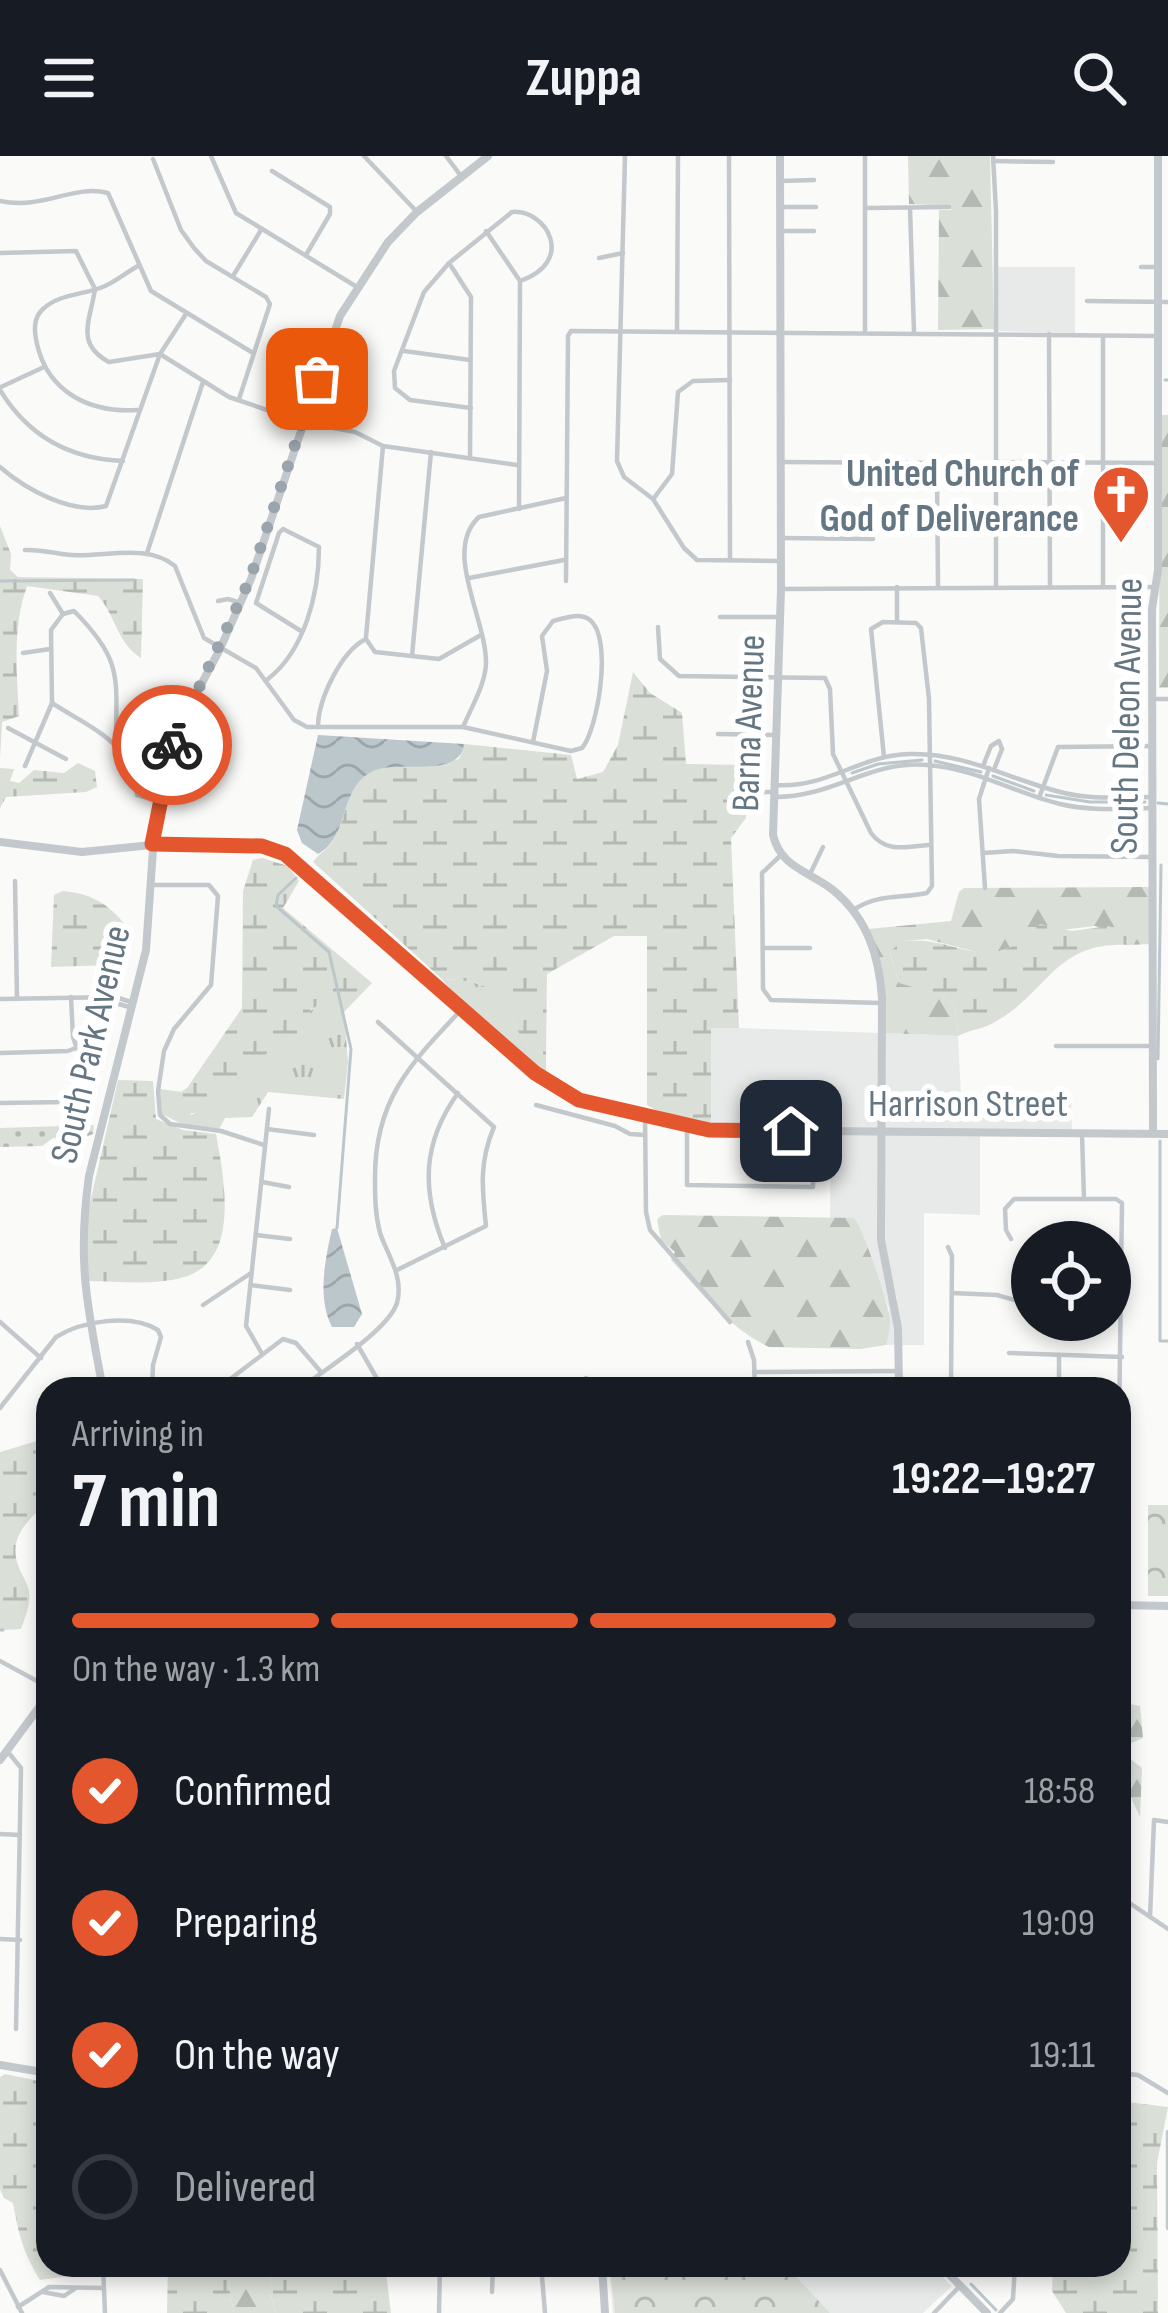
<!DOCTYPE html>
<meta charset="utf-8">
<style>
body{margin:0;font-family:"Sofia Sans Condensed",sans-serif;background:#20242c;color:#f1f3f6;height:100vh;display:flex;flex-direction:column;font-size:45px;white-space:nowrap}
*{box-sizing:border-box;margin:0}
p{font-size:39px;color:#9ea1a6}
.icon{flex:none;width:66px;height:66px;fill:none;stroke:currentColor;stroke-width:2;stroke-linecap:round;stroke-linejoin:round}
.map{position:relative;flex:1;overflow:hidden}
.details{position:absolute;left:36px;top:1221px;width:1095px;height:900px;display:flex;flex-direction:column;background:#171b24;border-radius:36px;box-shadow:0 6px 18px #0003}
.details>*{flex:none}
.controls{position:absolute;left:1011px;top:1065px;display:grid;gap:24px}
.controls a{display:grid;place-items:center;width:120px;height:120px;border-radius:50%;background:#171b24;box-shadow:0 6px 18px #0003;font-size:60px}
.pin{position:absolute;display:grid;place-items:center;width:102px;height:102px;color:#fff;margin:-51px;border-radius:24px;box-shadow:0 6px 18px #0006}
.courier{position:absolute;display:grid;place-items:center;width:120px;height:120px;margin:-60px;border:9px solid #e4572e;border-radius:50%;background:#fff;color:#222;box-shadow:0 3px 15px #0007}
.overview em{font-style:normal;font-weight:700}
.overview div{display:flex;flex-direction:column-reverse}
.overview{display:flex;align-items:center;justify-content:space-between;height:204px;padding:0 36px}
h1{font-size:78px;font-weight:700;line-height:90px}
.bar{display:grid;grid-template-columns:repeat(4,1fr);gap:18px 12px;align-content:center;height:144px;padding:0 36px}
.bar i{height:15px;border-radius:9px;background:#363941}
.bar .active{background:#e4572e}
.bar p{grid-column:span 4}
ol{padding:0 36px;list-style:none}
li{display:flex;align-items:center;gap:36px;height:132px}
li p{margin-inline-start:auto}
li .icon{padding:12px;border-radius:50%;background:#e4572e;color:#fff;stroke-width:4}
li:last-child{color:#9ea1a6}
li i{width:66px;height:66px;border:6px solid #363941;border-radius:50%}
header{display:flex;justify-content:space-between;align-items:center;height:156px;padding:0 36px;background:#171b24;font-size:54px;font-weight:700}
.map>svg:first-child{display:block}
.built{fill:#e8e9e9}
.grass{fill:url(#grass-tufts)}
.forest{fill:url(#forest-firs)}
.wetland{fill:url(#wetland-marsh)}
.park{fill:url(#park-crowns)}
.garden{fill:url(#garden-dots)}
.water{fill:url(#water-waves)}
.lines{fill:none;stroke-linecap:round;stroke-linejoin:round}
.stream{stroke:#bbc7cb;stroke-width:3}
.minor{stroke:#c3c8cc;stroke-width:4.5}
.tertiary{stroke:#c3c8cc;stroke-width:8}
.done{stroke:#99a4ac;stroke-width:12;stroke-dasharray:0 21.6}
.route{stroke:#e4572e;stroke-width:15}
.labels{text-anchor:middle;stroke-width:12;stroke-linejoin:round;paint-order:stroke}
.poi-label{font-size:39px;font-weight:bold;fill:#657683;stroke:#fff;text-anchor:end}
.street-label{font-size:39px;fill:#657683;stroke:#fff}
</style>
<header><svg class="icon" aria-label="menu" viewBox="0 0 24 24"><path d="M4 6h16M4 12h16M4 18h16"/></svg>Zuppa<svg class="icon" aria-label="search" viewBox="0 0 24 24"><circle cx="10" cy="10" r="6"/><path d="M15 15l6 6"/></svg></header>
<div class="map">
<svg width="1168" height="2157" viewBox="0 0 1168 2157">
<defs>
<pattern id="grass-tufts" width="24" height="20" patternUnits="userSpaceOnUse" patternTransform="scale(3)"><rect width="24" height="20" fill="#dadfd7"/><path d="M3 7l-1-3M5 7V3M7 7l1-3M15 17l-1-3M17 17v-4M19 17l1-3" fill="none" stroke="#b4b9b4"/></pattern>
<pattern id="forest-firs" width="22" height="20" patternUnits="userSpaceOnUse" patternTransform="scale(3)"><rect width="22" height="20" fill="#dadfd7"/><path d="M5 1l3.5 6h-7zM16 11l3.5 6h-7z" fill="#b4b9b4"/></pattern>
<pattern id="wetland-marsh" width="20" height="14" patternUnits="userSpaceOnUse" patternTransform="scale(3)"><rect width="20" height="14" fill="#dadfd7"/><path d="M1 5h8M5 5V1M11 12h8M15 12V8" fill="none" stroke="#b4b9b4"/></pattern>
<pattern id="park-crowns" width="20" height="18" patternUnits="userSpaceOnUse" patternTransform="scale(3)"><rect width="20" height="18" fill="#dadfd7"/><path d="M2 6a3 3 0 1 1 6 0M12 15a3 3 0 1 1 6 0" fill="none" stroke="#b4b9b4"/></pattern>
<pattern id="garden-dots" width="8" height="8" patternUnits="userSpaceOnUse" patternTransform="scale(3)"><rect width="8" height="8" fill="#dadfd7"/><path d="M2 2h.1M6 6h.1" fill="none" stroke="#b4b9b4" stroke-width="1.8" stroke-linecap="round"/></pattern>
<pattern id="water-waves" width="16" height="10" patternUnits="userSpaceOnUse" patternTransform="scale(3)"><rect width="16" height="10" fill="#bbc7cb"/><path d="M0 5q4-4 8 0t8 0" fill="none" stroke="#9ca6aa"/></pattern>
</defs>
<rect width="100%" height="100%" fill="#fafaf8"/>
<g class="built">
<polygon points="998,111 1075,111 1075,177 998,175"/>
<polygon points="711,871 879,877 880,974 711,971"/>
<polygon points="884,877 958,880 961,939 1071,938 1072,974 884,974"/>
<polygon points="816,978 880,978 878,1085 893,1144 896,1189 886,1189 889,1152 854,1062 830,1062 831,983 816,981"/>
<polygon points="884,978 980,978 980,1059 924,1057 924,1189 901,1189 897,1143 883,1084"/>
<polygon points="609,2109 930,2109 952,2130 923,2157 613,2157"/>
</g>
<g class="grass">
<path d="M442 823C531 823 495 881 546 900V920L461 848Z"/>
<polygon points="325,845 344,856 348,906 344,943 268,936 252,961 225,962 219,973 184,969 162,958 160,933 182,936 170,943 192,959 273,892 315,867 310,855"/>
</g>
<g class="forest">
<polygon points="908,0 990,0 994,173 938,174 939,54 951,54 951,50 909,48"/>
<polygon points="1160,259 1168,259 1168,532 1159,532"/>
<polygon points="1150,731 1150,788 1128,789 1127,781 1095,770 1061,774 988,799 927,783 902,785 890,797 899,826 943,840 955,851 958,880 884,877 884,842 869,773 951,765 959,736 964,732"/>
<path d="M663 1059 854 1062C862 1070 887 1144 889 1158 891 1168 889 1178 886 1189L860 1193 769 1191C729 1172 702 1137 671 1104L675 1096 661 1084 657 1063Z"/>
<polygon points="1119,1546 1140,1550 1143,1582 1127,1589 1129,1602 1142,1612 1140,1661 1119,1616 1119,1572 1126,1567 1119,1558"/>
<polygon points="232,2109 271,2109 270,2138 276,2157 234,2157 229,2132"/>
</g>
<g class="wetland">
<path d="M0 370 11 398 10 414 18 421 143 423 141 502C117 487 116 460 98 440L27 430C12 472 17 516 19 560L2 566 0 603Z"/>
<path d="M633 516 650 537 682 557 686 608 747 609 746 662 731 682 739 872H711V971L663 958 647 949V780H614L547 818 546 900C495 881 531 824 442 823L313 706C319 697 327 694 332 686 348 663 345 627 374 614 392 606 434 610 459 603L464 588 571 599 577 623 603 616 618 589Z"/>
<polygon points="78,607 95,615 97,631 86,636 6,641 0,652 0,612 14,613 10,625 19,627 34,614 64,617"/>
<path d="M262 702 288 710 299 725 283 752 372 827 344 856 325 846 310 854 316 867 273 892 200 954C190 960 182 958 171 954L170 943 187 932 242 852 243 735 253 704Z"/>
<path d="M63 735C95 738 111 750 130 775L129 803 111 809 51 811 54 739Z"/>
<path d="M1040 768 1072 775 1109 770 1127 781 1128 789C1053 786 1049 837 993 867 983 873 969 874 958 880L955 851 943 840 899 827 890 796 902 785C961 779 988 824 1040 768Z"/>
<path d="M118 924 153 925 156 963 183 974 216 978C224 1022 241 1105 184 1121 154 1130 119 1125 88 1125L87 1060Z"/>
<path d="M47 1282 48 1345C29 1364 8 1380 18 1409 21 1418 28 1427 29 1436 31 1448 25 1462 21 1473L0 1474V1296Z"/>
<path d="M5 1918 39 1925 41 1976 48 1994V2109H67L69 2120 40 2124C22 2094 19 2079 13 2047L4 2042 0 2033V1921Z"/>
<polygon points="1119,1945 1168,1951 1157,2007 1158,2157 1066,2157 1052,2135 1053,2109 1119,2109"/>
<polygon points="168,2109 232,2109 229,2132 234,2157 167,2157"/>
<polygon points="271,2109 385,2109 391,2157 276,2157 270,2137"/>
</g>
<g class="park">
<rect x="1148" y="1349" width="20" height="91"/>
<polygon points="610,2109 785,2109 830,2157 615,2157"/>
</g>
<polygon class="garden" points="94,969 93,978 75,985 53,982 42,990 0,991 0,972"/>
<g class="water">
<path d="M318 579 464 588C460 624 397 603 373 615 338 632 351 680 318 698L302 687 297 674Z"/>
<path d="M337 1072 362 1158 354 1171H332C317 1143 325 1103 332 1073Z"/>
</g>
<g class="lines">
<g class="stream">
<polyline points="1165,224 1168,224"/>
<polyline points="0,425 134,424"/>
<polyline points="935,605 981,616"/>
<polyline points="852,617 878,608 922,604"/>
<polyline points="993,620 1034,635"/>
<polyline points="1046,639 1090,646 1145,646"/>
<polyline points="1158,647 1168,648"/>
<polyline points="296,722 278,739 276,750 329,796 351,893 337,1072"/>
<polyline points="1158,903 1161,709"/>
<polyline points="1160,985 1160,1185 1168,1185"/>
<polyline points="0,1474 3,1474"/>
<polyline points="952,2109 962,2119"/>
<polyline points="971,2128 996,2154"/>
</g>
<g class="minor">
<polyline points="211,0 236,57 357,131"/>
<polyline points="364,0 417,56"/>
<polyline points="446,0 461,20"/>
<polyline points="625,0 617,305 624,321 653,343 684,392 697,404 779,405"/>
<polyline points="729,0 730,402"/>
<polyline points="993,0 996,55 996,430"/>
<polyline points="153,3 181,74 194,92 206,105 266,141 270,148 239,243"/>
<polyline points="993,5 1053,6"/>
<polyline points="272,15 330,51 330,58 306,99"/>
<polyline points="780,25 814,24"/>
<path d="M0 45C44 54 73 28 108 37L151 135 253 197"/>
<polyline points="780,51 816,51"/>
<polyline points="865,52 949,51"/>
<polyline points="910,52 914,176"/>
<polyline points="486,75 520,125 519,353"/>
<polyline points="780,75 814,75"/>
<polyline points="0,97 76,95 95,133"/>
<polyline points="599,102 623,97"/>
<polyline points="451,110 471,141 470,301"/>
<polyline points="1141,111 1159,111"/>
<polyline points="233,120 261,74"/>
<path d="M95 133C91 163 74 187 109 206L160 198 186 158"/>
<polyline points="1087,145 1168,146"/>
<polyline points="677,174 678,0"/>
<polyline points="865,174 865,0"/>
<polyline points="1049,178 1050,431"/>
<polyline points="404,195 470,204"/>
<polyline points="1,231 44,211"/>
<path d="M0 234C28 280 69 303 123 305"/>
<path d="M471 252 410 244 395 232 394 215 424 136 449 107 512 56C546 53 577 105 520 125"/>
<path d="M137 254C91 257 48 237 37 188 34 175 33 162 43 153 60 137 86 139 105 130 116 125 127 116 138 110"/>
<polyline points="781,306 933,307 937,314 938,430"/>
<polyline points="996,306 1157,307"/>
<path d="M0 311C25 333 72 359 106 350L160 198 229 241 302 266 355 276 383 290 517 309"/>
<polyline points="654,342 672,318 678,236 693,225 730,224"/>
<polyline points="781,382 873,383"/>
<path d="M25 394C41 393 56 398 72 399 105 401 148 387 175 410L204 482 256 512 294 564 307 571H463L571 595 582 592C598 573 613 482 590 464 580 456 564 462 553 465L542 480 547 515 533 586"/>
<polyline points="147,397 203,226"/>
<polyline points="469,422 564,404"/>
<polyline points="566,425 568,180 571,175 1158,180"/>
<polyline points="897,431 897,466"/>
<polyline points="1103,431 1103,180"/>
<polyline points="782,433 1154,431"/>
<polyline points="50,437 63,458"/>
<polyline points="218,445 228,443 241,447"/>
<polyline points="720,461 780,461"/>
<path d="M658 471 660 503 679 520 825 522 830 533 833 598 871 677C886 697 905 691 928 689"/>
<polyline points="366,481 383,290"/>
<polyline points="23,497 50,493"/>
<polyline points="412,500 431,296"/>
<path d="M268 523C305 494 319 437 319 391L283 373 279 377 256 447 301 475"/>
<polyline points="1152,543 1168,543"/>
<path d="M318 571C318 544 341 495 366 483L375 496 439 503 481 479"/>
<path d="M463 571C471 552 485 529 486 508 487 463 442 395 479 361L566 342"/>
<polyline points="8,572 66,603"/>
<polyline points="718,578 773,579"/>
<path d="M116 588C116 522 124 505 74 455L63 458 51 474 52 547C92 573 133 586 137 639L159 645"/>
<polyline points="25,610 52,547"/>
<polyline points="983,610 991,590 999,585 1002,593 995,611"/>
<path d="M776 629C825 633 861 599 909 598 963 596 1009 623 1060 636 1089 644 1122 641 1152 641"/>
<polyline points="751,636 776,636"/>
<path d="M775 641C834 641 870 604 927 609 974 612 1015 637 1060 648 1089 655 1122 653 1152 652"/>
<polyline points="1039,642 1058,591 1152,590"/>
<polyline points="983,697 1013,695 1058,700 1152,701"/>
<polyline points="781,699 762,717 763,833 771,844 881,847"/>
<polyline points="810,718 823,691"/>
<polyline points="15,725 17,843"/>
<polyline points="150,729 209,729 218,740 211,829 174,873 164,895 158,935 160,959 170,968 221,975 264,989"/>
<polyline points="985,732 979,643 989,612"/>
<path d="M853 754C880 737 898 743 927 737L932 730 929 543 921 472 916 467 883 466 871 473 884 601"/>
<polyline points="763,792 810,792"/>
<polyline points="0,843 115,841 131,846"/>
<polyline points="105,844 129,851"/>
<path d="M378 866 494 971C479 1006 482 1033 486 1070L397 1114"/>
<polyline points="1056,890 1152,890"/>
<polyline points="0,897 68,895 78,891"/>
<polyline points="0,947 66,946 75,939 84,913 73,881 71,841"/>
<polyline points="536,949 615,970 630,978 645,979"/>
<polyline points="645,958 646,1056 650,1074 730,1166"/>
<polyline points="687,971 687,1029 813,1031 814,975"/>
<polyline points="267,973 314,979"/>
<polyline points="1082,977 1084,1043"/>
<polyline points="262,1026 289,1031"/>
<polyline points="256,1079 290,1083"/>
<polyline points="1011,1083 1006,1074 1005,1053 1014,1043 1116,1043 1122,1047 1119,1272"/>
<polyline points="948,1091 952,1100 951,1233"/>
<path d="M445 1092C421 1035 422 987 458 937"/>
<polyline points="1110,1123 1123,1123"/>
<polyline points="250,1129 290,1134"/>
<polyline points="952,1137 997,1139 1032,1149"/>
<polyline points="203,1149 251,1117"/>
<polyline points="0,1166 41,1202"/>
<polyline points="748,1186 754,1204 755,1233"/>
<polyline points="357,1188 383,1233"/>
<polyline points="261,1196 246,1170 269,953"/>
<polyline points="1009,1197 1122,1201"/>
<polyline points="1059,1200 1059,1233"/>
<polyline points="754,1216 899,1215"/>
<polyline points="586,1222 592,1233"/>
<polyline points="217,1233 283,1183 296,1187 321,1216"/>
<path d="M300 1233C323 1214 388 1175 397 1147 404 1121 388 1100 380 1077 375 1058 375 1040 375 1021 375 943 411 907 462 853"/>
<path d="M0 1252 56 1181C82 1165 131 1157 158 1174L161 1181 153 1209 152 1233"/>
<polyline points="0,1505 48,1531"/>
<polyline points="8,1596 21,1612 16,1873"/>
<polyline points="0,1678 20,1679"/>
<polyline points="1119,1740 1168,1773"/>
<polyline points="1150,1761 1154,1664 1168,1666"/>
<polyline points="0,1783 20,1784"/>
<polyline points="1119,1917 1138,1919 1168,1937"/>
<polyline points="1168,1976 1168,2072"/>
<polyline points="103,2109 105,2157"/>
<polyline points="541,2109 545,2157"/>
<polyline points="0,2114 22,2157"/>
<polyline points="43,2136 64,2140 76,2132"/>
<polyline points="492,2136 493,2109"/>
<polyline points="18,2151 49,2131 102,2132"/>
<polyline points="439,2157 440,2109"/>
<polyline points="934,2157 960,2130"/>
<polyline points="1000,2157 1013,2143 1015,2109"/>
</g>
<g class="tertiary">
<path d="M780 0 781 433 773 679C781 712 809 715 833 734 867 762 879 799 882 842L881 1084 898 1172 899 1233"/>
<polyline points="0,686 82,696 152,689 262,690 277,694 535,917 579,943 709,974 1168,978"/>
<polyline points="1153,976 1152,453 1158,414 1158,0"/>
<path d="M103 1233C87 1151 77 1104 89 1020L146 794 155 665 178 572 220 493 251 423 340 160 388 86 417 56 488 0"/>
<polyline points="1119,1449 1168,1450"/>
<polyline points="0,1604 48,1539"/>
<polyline points="0,1909 48,1917"/>
<polyline points="602,2109 605,2157"/>
<polyline points="940,2109 987,2157"/>
</g>
</g>
<g class="lines">
<polyline class="done" points="172,589 250,423 317,223"/>
<polyline class="route" points="172,589 152,688 262,690 285,698 535,917 579,944 709,974 791,975"/>
</g>
<defs>
<g id="church-pin" transform="scale(3)"><path d="M0 17L-7.5 6A9.5 9.5 0 1 1 7.5 6Z" fill="#e4572e" stroke="#fff"/><path d="M-1.2-6h2.4v3.5h3.3v2.4h-3.3V6h-2.4V-.1h-3.3v-2.4h3.3Z" fill="#fff"/></g>
</defs>
<g fill-rule="evenodd">
<use href="#church-pin" x="1121" y="338"/>
</g>
<g class="labels">
<g class="poi-label">
<text x="1079" y="330">United Church of<tspan x="1079" dy="45">God of Deliverance</tspan></text>
</g>
<g class="street-label">
<text transform="translate(1125 560) rotate(-89)" y="14">South Deleon Avenue</text>
<text transform="translate(747 567) rotate(-88)" y="14">Barna Avenue</text>
<text transform="translate(89 888) rotate(-77)" y="14">South Park Avenue</text>
<text x="968" y="960">Harrison Street</text>
</g>
</g>
</svg>
<div class="controls">
<a><svg class="icon" aria-label="locate" viewBox="0 0 24 24"><circle cx="12" cy="12" r="6"/><path d="M12 2v4M12 18v4M2 12h4M18 12h4"/></svg></a>
</div>
<div class="pin" style="left:317px;top:223px;background:#ea580c"><svg class="icon" aria-label="bag" viewBox="0 0 24 24"><path d="M5 8h14l-1 12H6zM9 8a3 3 0 0 1 6 0"/></svg></div>
<div class="pin" style="left:791px;top:975px;background:#1f2937"><svg class="icon" aria-label="home" viewBox="0 0 24 24"><path d="M3 11l9-7 9 7M6 9v11h12V9"/></svg></div>
<div class="courier" style="left:172px;top:589px"><svg class="icon" aria-label="bike" viewBox="0 0 24 24"><circle cx="6" cy="16" r="4"/><circle cx="18" cy="16" r="4"/><path d="M6 16l4-8h5l3 8M10 8l3 8H6M13 5h3"/></svg></div>
<section class="details">
<div class="overview"><div><h1>7 min</h1><p>Arriving in</p></div><em>19:22–19:27</em></div>
<div class="bar"><i class="active"></i><i class="active"></i><i class="active"></i><i></i><p>On the way · 1.3 km</p></div>
<ol>
<li><svg class="icon" aria-label="check" viewBox="0 0 24 24"><path d="M5 12l5 5 9-10"/></svg>Confirmed<p>18:58</p></li>
<li><svg class="icon" aria-label="check" viewBox="0 0 24 24"><path d="M5 12l5 5 9-10"/></svg>Preparing<p>19:09</p></li>
<li><svg class="icon" aria-label="check" viewBox="0 0 24 24"><path d="M5 12l5 5 9-10"/></svg>On the way<p>19:11</p></li>
<li><i></i>Delivered</li>
</ol>
</section>
</div>
